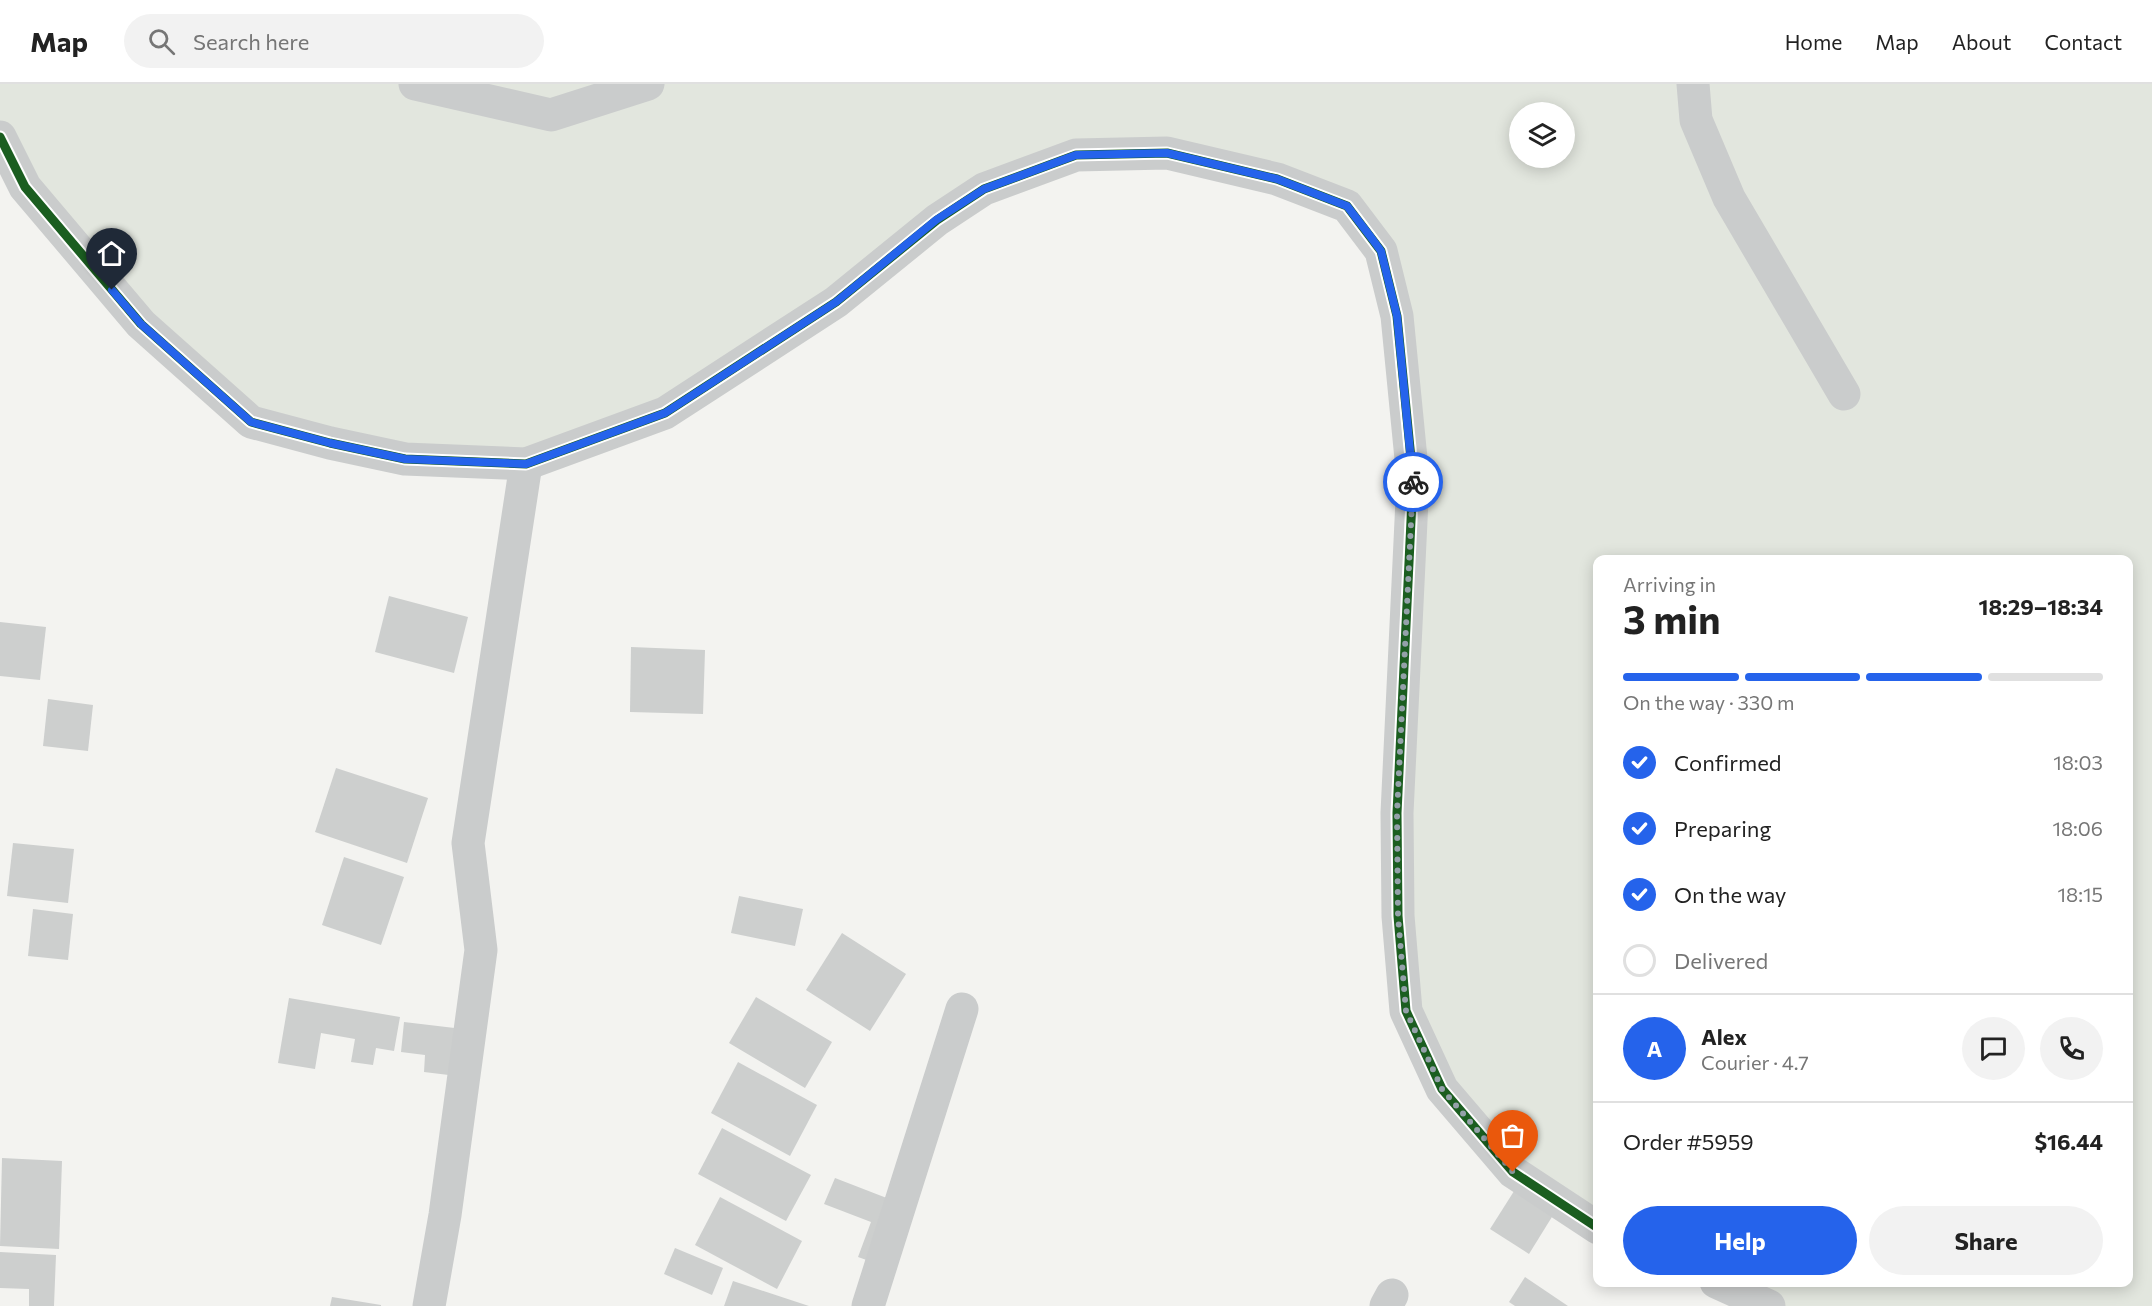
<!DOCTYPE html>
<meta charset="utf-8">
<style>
body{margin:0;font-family:Commissioner,sans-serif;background:#f2f2f2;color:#222;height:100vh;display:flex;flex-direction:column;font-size:22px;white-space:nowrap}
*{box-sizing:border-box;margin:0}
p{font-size:20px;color:#767676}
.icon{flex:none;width:33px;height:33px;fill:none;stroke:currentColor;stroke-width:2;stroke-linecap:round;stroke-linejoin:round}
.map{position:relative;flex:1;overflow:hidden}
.panel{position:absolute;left:1593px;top:471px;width:540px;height:732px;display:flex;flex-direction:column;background:#fff;border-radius:12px;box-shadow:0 3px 15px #0003}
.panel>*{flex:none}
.fabs{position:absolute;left:1509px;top:18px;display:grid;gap:12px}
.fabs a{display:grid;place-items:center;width:66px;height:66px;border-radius:50%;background:#fff;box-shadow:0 3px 15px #0003;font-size:30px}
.pin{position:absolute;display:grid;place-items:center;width:51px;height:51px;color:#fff;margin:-62px -26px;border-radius:50% 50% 50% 0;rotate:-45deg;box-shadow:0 0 6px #0007}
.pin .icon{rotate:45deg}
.courier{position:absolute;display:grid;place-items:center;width:60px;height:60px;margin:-30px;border:4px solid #2563eb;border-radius:50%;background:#fff;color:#222;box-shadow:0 2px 8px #0007}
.headline em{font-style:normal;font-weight:700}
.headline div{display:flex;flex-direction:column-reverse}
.headline{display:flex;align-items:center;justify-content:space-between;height:102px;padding:0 30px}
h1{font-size:39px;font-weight:700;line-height:45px}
.bar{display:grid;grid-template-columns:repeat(4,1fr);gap:9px 6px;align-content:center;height:72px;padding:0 30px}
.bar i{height:8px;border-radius:4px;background:#e0e0e0}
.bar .selected{background:#2563eb}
.bar p{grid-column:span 4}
.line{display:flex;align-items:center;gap:15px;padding:0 30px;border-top:2px solid #e0e0e0}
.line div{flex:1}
.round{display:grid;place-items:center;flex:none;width:63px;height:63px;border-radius:32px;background:#f2f2f2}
ol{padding:0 30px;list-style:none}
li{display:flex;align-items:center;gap:18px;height:66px}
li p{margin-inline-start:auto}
li .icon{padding:6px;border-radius:50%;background:#2563eb;color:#fff;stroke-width:4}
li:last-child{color:#767676}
li i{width:33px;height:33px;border:3px solid #e0e0e0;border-radius:50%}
.cta{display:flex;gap:12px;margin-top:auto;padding:12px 30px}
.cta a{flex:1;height:69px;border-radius:36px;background:#2563eb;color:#fff;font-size:24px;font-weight:700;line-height:69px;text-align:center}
.cta a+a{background:#f2f2f2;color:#222}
header{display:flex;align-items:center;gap:36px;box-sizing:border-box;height:84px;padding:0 30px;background:#fff;border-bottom:2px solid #e0e0e0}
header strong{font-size:28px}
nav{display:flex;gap:33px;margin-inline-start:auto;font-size:21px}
.search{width:420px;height:54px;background:#f2f2f2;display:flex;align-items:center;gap:15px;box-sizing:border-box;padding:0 21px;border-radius:33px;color:#767676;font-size:22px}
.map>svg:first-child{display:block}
.green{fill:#e2e6de;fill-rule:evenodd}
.building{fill:#cdcfce}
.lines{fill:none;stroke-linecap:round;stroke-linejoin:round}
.minor{stroke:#cacccc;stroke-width:33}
.cycleway-casing{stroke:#fff;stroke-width:13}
.cycleway{stroke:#1b5e20;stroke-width:9}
.done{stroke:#94a1a9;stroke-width:6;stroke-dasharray:0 10.8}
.route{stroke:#2563eb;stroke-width:8}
</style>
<header>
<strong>Map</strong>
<div class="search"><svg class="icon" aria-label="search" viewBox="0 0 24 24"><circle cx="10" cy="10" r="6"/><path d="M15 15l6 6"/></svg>Search here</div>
<nav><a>Home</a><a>Map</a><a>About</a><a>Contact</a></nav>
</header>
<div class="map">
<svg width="2152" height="1222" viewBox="0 0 2152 1222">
<rect width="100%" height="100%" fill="#f3f3f0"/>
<path class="green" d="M0 0H2152V1222H1769L1716 1199 2128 1198V476H1598L1597 1144 1513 1088 1406 927 1397 232 1347 122 1167 69 984 105 665 329 526 380 251 338 141 240 0 53ZM1520 28H1564V74H1520Z"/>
<g class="building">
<polygon points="389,512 468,533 454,589 375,568"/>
<polygon points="0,538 46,543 40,596 0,592"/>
<polygon points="631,563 705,566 703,630 630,628"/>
<polygon points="48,615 93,621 88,667 43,662"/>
<polygon points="336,684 428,714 407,779 315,748"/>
<polygon points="13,759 74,765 68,819 7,812"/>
<polygon points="344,773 404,793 381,861 322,841"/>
<polygon points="739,812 803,825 795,862 731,849"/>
<polygon points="33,825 73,830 68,876 28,872"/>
<polygon points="842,849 906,890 870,947 806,906"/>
<polygon points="756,913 832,958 805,1004 729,959"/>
<polygon points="289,914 400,933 394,967 376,964 373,981 351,978 355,955 321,949 315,985 278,979"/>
<polygon points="404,938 463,945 457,992 424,988 425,971 401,968"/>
<polygon points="738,978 817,1021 790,1072 711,1029"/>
<polygon points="722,1044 811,1091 786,1137 698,1090"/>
<polygon points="2,1074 62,1077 59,1165 0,1162"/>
<polygon points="835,1094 897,1118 875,1179 858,1173 871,1138 824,1120"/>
<polygon points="1516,1104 1555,1128 1529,1170 1490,1145"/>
<polygon points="720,1113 802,1157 777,1205 695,1161"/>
<polygon points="675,1164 723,1184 712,1211 664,1190"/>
<polygon points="0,1168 56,1171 54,1222 29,1222 29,1205 0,1204"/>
<polygon points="1525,1193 1568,1222 1515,1222 1509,1218"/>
<polygon points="733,1197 809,1222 724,1222"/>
<polygon points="332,1213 381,1221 381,1222 330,1222"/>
</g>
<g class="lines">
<g class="minor">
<polyline points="415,0 551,31 648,0"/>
<polyline points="1693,0 1696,36 1729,114 1844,310"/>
<polyline points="0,53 25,103 141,240 251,338 330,359 405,375 526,380 665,329 836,218 937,136 984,105 1076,71 1167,69 1277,95 1347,122 1381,167 1397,232 1413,395 1397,729 1398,832 1406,927 1442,1005 1513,1088 1598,1144"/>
<polyline points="1716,1198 1769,1222"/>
<polyline points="429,1222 445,1131 481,866 468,759 526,380"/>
<polyline points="868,1222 962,925"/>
<polyline points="1386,1222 1392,1211"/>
</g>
<g class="cycleway-casing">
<polyline id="cycleway" points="0,53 25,103 141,240 251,338 330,359 405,375 526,380 665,329 836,218 937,136 984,105 1076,71 1167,69 1277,95 1347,122 1381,167 1397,232 1413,395 1397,729 1398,832 1406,927 1442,1005 1513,1088 1598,1144"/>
</g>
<use href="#cycleway" class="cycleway"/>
</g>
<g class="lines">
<polyline class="done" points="1413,398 1397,729 1398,832 1406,927 1442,1005 1513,1088"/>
<polyline class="route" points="112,206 141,240 251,338 330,359 405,375 526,380 665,329 836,218 936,136 984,105 1076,71 1167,69 1277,95 1347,122 1370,152 1381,167 1397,232 1413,398"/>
</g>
</svg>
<div class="fabs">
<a><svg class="icon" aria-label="layers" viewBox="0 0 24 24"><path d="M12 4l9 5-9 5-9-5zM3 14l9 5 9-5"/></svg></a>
</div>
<div class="pin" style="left:1513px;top:1088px;background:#ea580c"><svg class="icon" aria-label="bag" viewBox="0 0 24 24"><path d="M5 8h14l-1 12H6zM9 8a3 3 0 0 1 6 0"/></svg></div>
<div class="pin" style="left:112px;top:206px;background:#1f2937"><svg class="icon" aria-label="home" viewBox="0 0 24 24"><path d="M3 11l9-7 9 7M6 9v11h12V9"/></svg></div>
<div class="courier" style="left:1413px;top:398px"><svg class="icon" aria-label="bike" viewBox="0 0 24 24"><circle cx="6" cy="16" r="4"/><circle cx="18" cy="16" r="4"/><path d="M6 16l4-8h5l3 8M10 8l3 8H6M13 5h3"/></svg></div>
<section class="panel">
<div class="headline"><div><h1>3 min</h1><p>Arriving in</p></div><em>18:29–18:34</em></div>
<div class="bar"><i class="selected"></i><i class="selected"></i><i class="selected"></i><i></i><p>On the way · 330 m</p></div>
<ol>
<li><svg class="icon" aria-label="check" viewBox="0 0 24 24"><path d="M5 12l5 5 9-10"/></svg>Confirmed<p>18:03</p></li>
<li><svg class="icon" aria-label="check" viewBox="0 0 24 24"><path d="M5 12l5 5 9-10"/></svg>Preparing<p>18:06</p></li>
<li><svg class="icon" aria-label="check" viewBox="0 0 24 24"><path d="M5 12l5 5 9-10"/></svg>On the way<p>18:15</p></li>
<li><i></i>Delivered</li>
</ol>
<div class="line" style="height:108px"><b class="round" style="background:#2563eb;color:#fff">A</b><div><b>Alex</b><p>Courier · 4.7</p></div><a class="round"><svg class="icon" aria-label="chat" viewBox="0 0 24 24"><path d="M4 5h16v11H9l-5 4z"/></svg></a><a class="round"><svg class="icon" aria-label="phone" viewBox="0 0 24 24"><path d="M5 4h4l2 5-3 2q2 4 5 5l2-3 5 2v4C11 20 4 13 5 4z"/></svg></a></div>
<div class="line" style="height:78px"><div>Order #5959</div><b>$16.44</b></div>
<div class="cta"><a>Help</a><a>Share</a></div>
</section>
</div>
